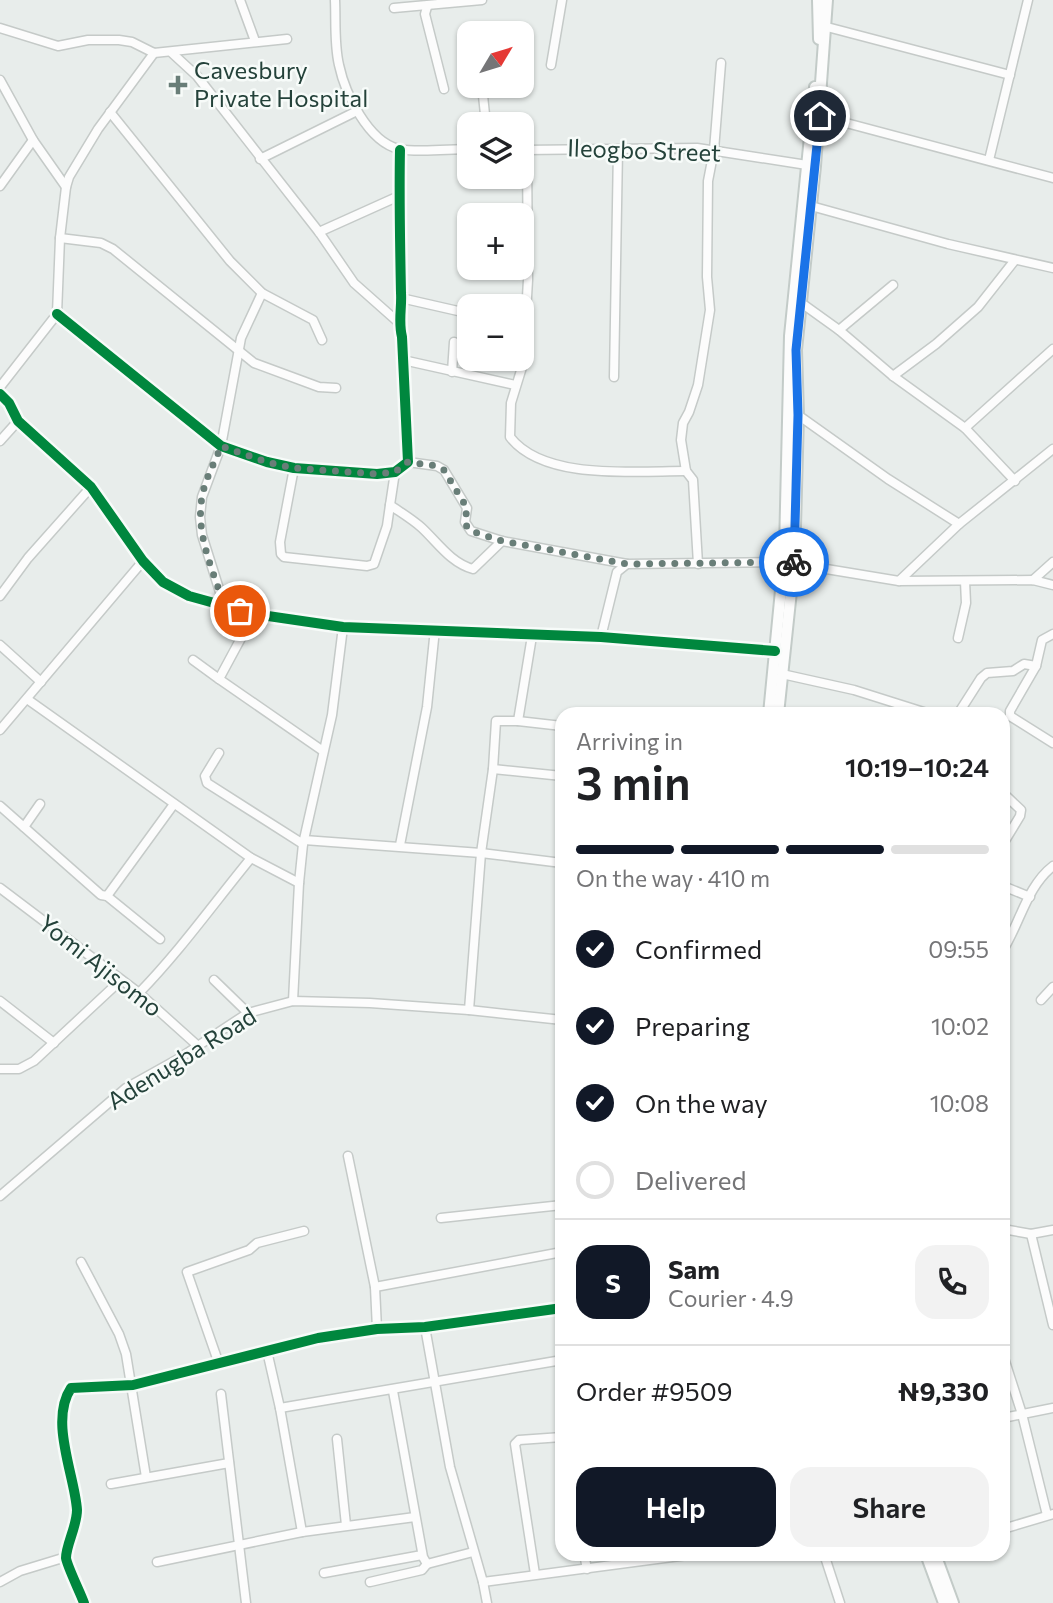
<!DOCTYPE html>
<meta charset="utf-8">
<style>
body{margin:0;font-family:Commissioner,sans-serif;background:#f2f2f2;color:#202124;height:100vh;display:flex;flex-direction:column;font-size:26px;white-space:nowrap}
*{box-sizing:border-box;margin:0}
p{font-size:23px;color:#757577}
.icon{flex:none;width:38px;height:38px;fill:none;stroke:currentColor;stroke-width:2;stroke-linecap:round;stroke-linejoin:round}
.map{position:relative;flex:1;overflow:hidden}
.sheet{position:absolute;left:555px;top:707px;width:455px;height:854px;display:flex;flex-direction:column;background:#fff;border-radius:21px;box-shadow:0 2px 5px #0004}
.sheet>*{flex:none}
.needle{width:46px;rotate:52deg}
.buttons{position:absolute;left:457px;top:21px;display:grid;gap:14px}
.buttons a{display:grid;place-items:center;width:77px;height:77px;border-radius:14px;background:#fff;box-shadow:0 2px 5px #0004;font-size:35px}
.pin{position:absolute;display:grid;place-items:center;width:60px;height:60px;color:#fff;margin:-30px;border:4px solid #fff;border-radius:50%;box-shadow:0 2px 7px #0007}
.courier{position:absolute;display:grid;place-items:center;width:70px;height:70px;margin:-35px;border:5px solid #1a73e8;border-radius:50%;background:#fff;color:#222;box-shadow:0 2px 9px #0007}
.overview em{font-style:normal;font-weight:600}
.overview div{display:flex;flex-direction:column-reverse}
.overview{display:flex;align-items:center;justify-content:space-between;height:119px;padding:0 21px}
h1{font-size:46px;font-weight:600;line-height:52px}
.bar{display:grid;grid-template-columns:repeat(4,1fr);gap:10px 7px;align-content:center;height:84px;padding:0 21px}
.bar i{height:9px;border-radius:5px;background:#e0e0e0}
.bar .selected{background:#111827}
.bar p{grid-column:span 4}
.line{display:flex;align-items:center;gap:18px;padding:0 21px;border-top:2px solid #e0e0e0}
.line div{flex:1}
.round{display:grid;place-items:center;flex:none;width:74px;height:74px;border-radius:21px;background:#f2f2f2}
ol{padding:0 21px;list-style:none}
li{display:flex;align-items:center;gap:21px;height:77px}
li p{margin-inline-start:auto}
li .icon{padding:7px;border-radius:50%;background:#111827;color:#fff;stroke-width:4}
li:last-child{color:#757577}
li i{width:38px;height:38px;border:4px solid #e0e0e0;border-radius:50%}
.button{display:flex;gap:14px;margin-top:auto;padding:14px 21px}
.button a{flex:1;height:80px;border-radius:21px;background:#111827;color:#fff;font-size:28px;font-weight:600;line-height:80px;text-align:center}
.button a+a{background:#f2f2f2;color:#202124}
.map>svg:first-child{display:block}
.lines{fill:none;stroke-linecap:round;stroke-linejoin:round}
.street-casing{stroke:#c5cac8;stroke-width:11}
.secondary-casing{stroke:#c3cbc8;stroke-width:14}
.street{stroke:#fcfcfc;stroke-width:8}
.secondary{stroke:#fcfcfc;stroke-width:10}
.cycleway-casing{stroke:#f7fbf9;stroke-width:15}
.cycleway{stroke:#00873e;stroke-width:10}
.done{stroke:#697e78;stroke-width:7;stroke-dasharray:0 12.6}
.route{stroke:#1a73e8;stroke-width:9}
.poi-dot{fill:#697e78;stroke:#f7fbf9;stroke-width:2.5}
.labels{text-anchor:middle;stroke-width:5;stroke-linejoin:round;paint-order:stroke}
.poi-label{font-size:24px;fill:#24423a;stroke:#f7fbf9;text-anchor:start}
.street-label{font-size:24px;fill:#24423a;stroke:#f7fbf9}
</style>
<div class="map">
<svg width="1053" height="1603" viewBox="0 0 1053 1603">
<rect width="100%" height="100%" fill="#e8edeb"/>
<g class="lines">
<g class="street-casing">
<g id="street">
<polyline points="240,0 255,41"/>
<path d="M335 0C336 21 334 44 339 65 345 93 368 142 399 149 417 153 449 149 469 149"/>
<polyline points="427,7 425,14 444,89"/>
<polyline points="394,8 482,0"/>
<polyline points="827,27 1010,75"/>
<polyline points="0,28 58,46 88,40 119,40 132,42 154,53 287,39"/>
<polyline points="172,53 197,76 319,232 354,283 398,322"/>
<polyline points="551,65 562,0"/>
<polyline points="0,80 33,140 66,187"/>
<polyline points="482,86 486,124"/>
<polyline points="110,112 230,261 262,293 313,320 322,340"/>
<polyline points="820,116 1053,178"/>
<polyline points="524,150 697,148 807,165"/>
<path d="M527 150 528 280 523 364 511 403 510 437C544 481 636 471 686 471"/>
<polyline points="260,159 357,111"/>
<polyline points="989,160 1028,0"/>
<polyline points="0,186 33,140"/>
<polyline points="811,206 948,244 1053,268"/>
<polyline points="319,232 399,196"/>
<polyline points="60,238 101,243 113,249 254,363 319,387 336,388"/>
<polyline points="467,242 469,242"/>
<polyline points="401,298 458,311"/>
<polyline points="800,302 839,330 893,376 965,428 1015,481"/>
<path d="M57 314 221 446 267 462 294 468 377 474 395 472 408 462 402 337C398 321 402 308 401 293 400 245 399 198 400 150"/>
<polyline points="839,330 893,285"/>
<polyline points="403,360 515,385"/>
<polyline points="452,372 454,342"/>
<polyline points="893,376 936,344 978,307 1015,260"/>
<polyline points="614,377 618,149"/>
<polyline points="0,387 57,314 60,238 66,187 69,177 98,129 154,53"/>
<polyline points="0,394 9,403 18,421 91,487 143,561 163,582 189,596 254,614 343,627 601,637 775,651"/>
<polyline points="798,415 888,479 959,524"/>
<polyline points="965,428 1053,349"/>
<polyline points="0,441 18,421"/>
<polyline points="408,462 437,466 444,470 467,508 465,522 471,531 502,541 627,564"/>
<polyline points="294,468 280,542 281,554 284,557 367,566 374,564 387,526 390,505"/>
<path d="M395 472 390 505C400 512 412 519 422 528 438 543 451 563 473 569L502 541"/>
<polyline points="698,564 693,480 686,471 681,440 683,423 689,412 698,385 710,310 707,277 708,181 714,150 721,63"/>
<polyline points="1033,580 1053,562"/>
<polyline points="899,581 959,524 1053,449"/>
<polyline points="0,596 28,558 91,487"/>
<polyline points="225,608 202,535 200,517 202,497 221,446 241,338 262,293"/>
<polyline points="254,614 219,679 323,751"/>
<polyline points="601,637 617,572 627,564 784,562 899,581 1033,580 1053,585"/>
<polyline points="958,638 966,603 965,581"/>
<polyline points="0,645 41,682"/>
<polyline points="193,660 219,679"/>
<polyline points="1036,666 1010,711 1010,716 1053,743"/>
<polyline points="782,674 854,690 930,714"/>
<polyline points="27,699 251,858 299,883"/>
<polyline points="958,714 981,678 987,673 1013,671 1024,664 1036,666 1042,640 1053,634"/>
<polyline points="518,721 532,636"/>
<polyline points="0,730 143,561"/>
<polyline points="219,753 205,776 207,783 303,844"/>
<polyline points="493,769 562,776"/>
<polyline points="1003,793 1021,810 1020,816 1003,844"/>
<polyline points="0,806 101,895 107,896 160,939"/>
<polyline points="24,827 40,804"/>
<polyline points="304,840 481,853 562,863"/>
<polyline points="400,845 427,707 435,629"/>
<polyline points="1003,886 1030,897"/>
<polyline points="0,888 139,993 198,1046"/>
<polyline points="107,896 174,804"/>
<path d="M1003 950C1020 923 1027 886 1053 866"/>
<polyline points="214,980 248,1013"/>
<path d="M139 993C180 951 214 903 251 858"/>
<polyline points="1041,1000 1053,987"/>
<polyline points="0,1001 54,1043"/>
<polyline points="293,1001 299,883 303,844 332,715 343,627"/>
<polyline points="469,1010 481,853 493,769 496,721 518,721 562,726"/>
<polyline points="0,1069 19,1069 34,1061 121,980"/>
<polyline points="348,1156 375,1287 377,1329"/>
<polyline points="0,1196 126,1088 178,1059 248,1013 293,1001 370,1003 469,1010 562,1020"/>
<polyline points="441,1218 562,1205"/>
<polyline points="1003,1229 1031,1234 1053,1230"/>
<polyline points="1031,1234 1053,1325"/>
<polyline points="81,1262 119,1334 126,1354 146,1477"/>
<polyline points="375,1287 562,1252"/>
<polyline points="425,1327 450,1467 483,1582 487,1603"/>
<polyline points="267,1351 280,1408 302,1532"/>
<polyline points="1003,1355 1022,1414 1047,1515"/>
<polyline points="219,1364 187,1272 249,1250 257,1243 304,1231"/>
<polyline points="393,1391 423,1557 427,1564 473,1552"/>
<polyline points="221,1394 246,1603"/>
<polyline points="280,1408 562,1360"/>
<polyline points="1003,1418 1053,1408"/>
<polyline points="337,1439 346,1525"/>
<polyline points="111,1484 229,1463"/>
<polyline points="1003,1529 1053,1514"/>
<polyline points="584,1554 587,1569"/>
<polyline points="824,1554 840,1603"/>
<polyline points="157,1562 302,1532 415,1517"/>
<polyline points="324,1573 422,1555"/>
<polyline points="535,1574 515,1444 519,1440 562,1437"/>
<polyline points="0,1582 20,1571 66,1557"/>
<polyline points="370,1582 422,1570 427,1564"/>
<polyline points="483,1582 695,1554"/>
<path d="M84 1603C81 1594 67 1566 66 1558 66 1545 77 1526 77 1510 75 1476 49 1421 71 1388L133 1385 318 1338 377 1329 425 1327 562 1308"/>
</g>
</g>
<g class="secondary-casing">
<g id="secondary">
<polyline points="818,0 819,39"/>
<polyline points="769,714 785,549 790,336 815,87"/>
<polyline points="778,714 794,563 798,415 796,350 815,166 827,0"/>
<polyline points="926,1554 944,1603"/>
<polyline points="935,1554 953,1603"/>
</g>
</g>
<use href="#street" class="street"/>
<use href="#secondary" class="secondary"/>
<g class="cycleway-casing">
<g id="cycleway">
<path d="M57 314 221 446 267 462 294 468 377 474 395 472 408 462 402 337C398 321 402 308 401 293 400 245 399 198 400 150"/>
<polyline points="0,394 9,403 18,421 91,487 143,561 163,582 189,596 254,614 343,627 601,637 775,651"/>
<path d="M84 1603C81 1594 67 1566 66 1558 66 1545 77 1526 77 1510 75 1476 49 1421 71 1388L133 1385 318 1338 377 1329 425 1327 562 1308"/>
</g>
</g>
<use href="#cycleway" class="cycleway"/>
</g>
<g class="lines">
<path class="done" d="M240 611 225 608C214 573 195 534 202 497 205 479 215 462 221 446L267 462 293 468 377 474 395 472 408 462 437 466 444 470 467 508 465 522 467 527 471 531 502 541 627 564 794 562"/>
<polyline class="route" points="794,562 798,415 796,350 820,116"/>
</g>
<path class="poi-dot" d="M174.5 74.5h7v7h7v7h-7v7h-7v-7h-7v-7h7z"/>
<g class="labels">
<g class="poi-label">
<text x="194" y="79">Cavesbury<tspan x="194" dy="28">Private Hospital</tspan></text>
</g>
<g class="street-label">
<text transform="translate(644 151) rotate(2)" y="8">Ileogbo Street</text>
<text transform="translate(100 966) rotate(38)" y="8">Yomi Ajisomo</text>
<text transform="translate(182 1059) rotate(-32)" y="8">Adenugba Road</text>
</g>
</g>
</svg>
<div class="buttons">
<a><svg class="needle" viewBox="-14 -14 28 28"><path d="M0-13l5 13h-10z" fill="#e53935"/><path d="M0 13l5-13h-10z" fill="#757577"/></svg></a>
<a><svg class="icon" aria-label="layers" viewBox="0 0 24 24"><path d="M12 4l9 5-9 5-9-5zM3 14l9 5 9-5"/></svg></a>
<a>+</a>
<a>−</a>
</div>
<div class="pin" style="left:240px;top:611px;background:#ea580c"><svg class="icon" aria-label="bag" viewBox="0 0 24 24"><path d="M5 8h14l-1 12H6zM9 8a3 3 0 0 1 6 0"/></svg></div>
<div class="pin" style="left:820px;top:116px;background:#1f2937"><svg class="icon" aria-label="home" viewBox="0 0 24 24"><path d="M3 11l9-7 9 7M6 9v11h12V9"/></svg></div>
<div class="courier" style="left:794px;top:562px"><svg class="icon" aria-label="bike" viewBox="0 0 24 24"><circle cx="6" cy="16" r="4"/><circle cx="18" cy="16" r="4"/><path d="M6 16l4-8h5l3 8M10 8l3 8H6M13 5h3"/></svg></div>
<section class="sheet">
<div class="overview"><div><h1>3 min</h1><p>Arriving in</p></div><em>10:19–10:24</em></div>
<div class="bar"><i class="selected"></i><i class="selected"></i><i class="selected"></i><i></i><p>On the way · 410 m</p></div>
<ol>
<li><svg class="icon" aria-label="check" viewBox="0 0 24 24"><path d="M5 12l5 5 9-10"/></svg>Confirmed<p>09:55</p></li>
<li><svg class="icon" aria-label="check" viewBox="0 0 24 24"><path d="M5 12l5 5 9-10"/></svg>Preparing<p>10:02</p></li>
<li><svg class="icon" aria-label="check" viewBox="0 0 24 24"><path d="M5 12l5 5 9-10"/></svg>On the way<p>10:08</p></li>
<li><i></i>Delivered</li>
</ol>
<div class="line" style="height:126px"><b class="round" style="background:#111827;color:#fff">S</b><div><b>Sam</b><p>Courier · 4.9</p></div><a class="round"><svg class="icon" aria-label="phone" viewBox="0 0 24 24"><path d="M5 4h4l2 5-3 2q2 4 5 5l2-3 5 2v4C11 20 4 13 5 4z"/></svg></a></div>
<div class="line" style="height:91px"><div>Order #9509</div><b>₦9,330</b></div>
<div class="button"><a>Help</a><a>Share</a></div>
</section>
</div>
